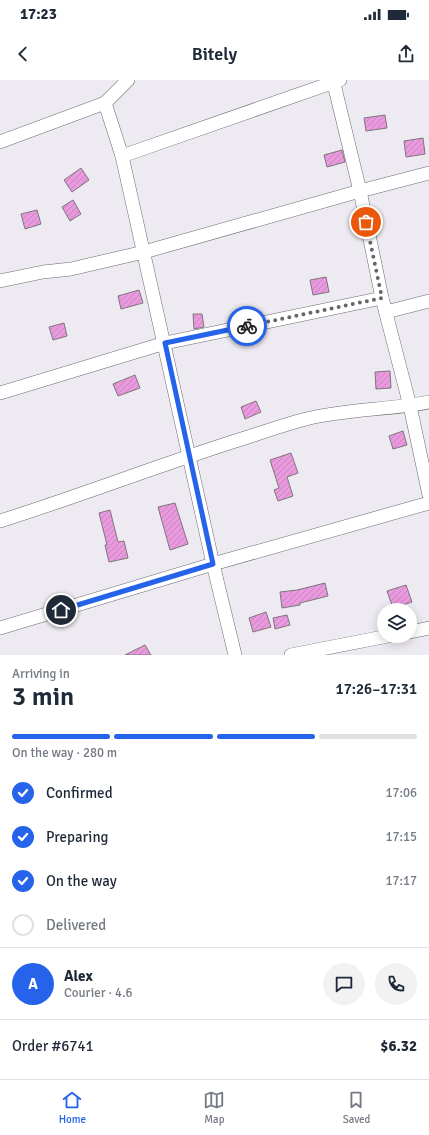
<!DOCTYPE html>
<meta charset="utf-8">
<style>
body{margin:0;font-family:Signika,sans-serif;background:#f2f2f3;color:#1f2937;height:100vh;display:flex;flex-direction:column;font-size:15px;white-space:nowrap}
*{box-sizing:border-box;margin:0}
p{font-size:13px;color:#747a83}
.icon{flex:none;width:22px;height:22px;fill:none;stroke:currentColor;stroke-width:2;stroke-linecap:round;stroke-linejoin:round}
.map{position:relative;height:575px;overflow:hidden}
.side{display:flex;flex-direction:column;background:#fff;flex:1}
.side>*{flex:none}
.buttons{position:absolute;left:377px;top:523px;display:grid;gap:8px}
.buttons a{display:grid;place-items:center;width:40px;height:40px;border-radius:50%;background:#fff;box-shadow:0 2px 10px #0003;font-size:20px}
.pin{position:absolute;display:grid;place-items:center;width:34px;height:34px;color:#fff;margin:-17px;border:2px solid #fff;border-radius:50%;box-shadow:0 1px 4px #0007}
.courier{position:absolute;display:grid;place-items:center;width:40px;height:40px;margin:-20px;border:3px solid #2563eb;border-radius:50%;background:#fff;color:#222;box-shadow:0 1px 5px #0007}
.overview em{font-style:normal;font-weight:600}
.overview div{display:flex;flex-direction:column-reverse}
.overview{display:flex;align-items:center;justify-content:space-between;height:68px;padding:0 12px}
h1{font-size:26px;font-weight:600;line-height:30px}
.bar{display:grid;grid-template-columns:repeat(4,1fr);gap:6px 4px;align-content:center;height:48px;padding:0 12px}
.bar i{height:5px;border-radius:3px;background:#e0e1e3}
.bar .active{background:#2563eb}
.bar p{grid-column:span 4}
.line{display:flex;align-items:center;gap:10px;padding:0 12px;border-top:1px solid #e0e1e3}
.line div{flex:1}
.round{display:grid;place-items:center;flex:none;width:42px;height:42px;border-radius:21px;background:#f2f2f3}
ol{padding:0 12px;list-style:none}
li{display:flex;align-items:center;gap:12px;height:44px}
li p{margin-inline-start:auto}
li .icon{padding:4px;border-radius:50%;background:#2563eb;color:#fff;stroke-width:4}
li:last-child{color:#747a83}
li i{width:22px;height:22px;border:2px solid #e0e1e3;border-radius:50%}
.status{display:flex;justify-content:space-between;align-items:center;height:28px;padding:0 20px;background:#fff;direction:ltr}
.status svg{height:11px;fill:currentColor}
header{display:flex;justify-content:space-between;align-items:center;height:52px;padding:0 12px;background:#fff;font-size:18px;font-weight:600}
.tabs{display:flex;justify-content:space-around;align-items:center;height:56px;border-top:1px solid #e0e1e3;background:#fff;font-size:11px;color:#747a83}
.tabs a{display:grid;justify-items:center;gap:2px}
.tabs .active{color:#2563eb}
.map>svg:first-child{display:block}
.building{fill:url(#building-hatch);stroke:#7c767b}
.lines{fill:none;stroke-linecap:round;stroke-linejoin:round}
.street-casing{stroke:#6d6a70;stroke-width:14}
.street{stroke:#fff;stroke-width:13}
.done{stroke:#69666a;stroke-width:4;stroke-dasharray:0 7.2}
.route{stroke:#2563eb;stroke-width:5}
</style>
<div class="status"><b>17:23</b><svg viewBox="0 0 49 12"><path d="M0 12V9h3v3zM5 12V6h3v6zM10 12V3h3v9zM15 12V0h3v12zM26 1h20v11H26zM47 4h2v5h-2z"/></svg></div>
<header><svg class="icon" aria-label="back" viewBox="0 0 24 24"><path d="M15 5l-7 7 7 7"/></svg>Bitely<svg class="icon" aria-label="share" viewBox="0 0 24 24"><path d="M12 15V3M7 8l5-5 5 5M5 13v7h14v-7"/></svg></header>
<div class="map">
<svg width="429" height="575" viewBox="0 0 429 575">
<defs>
<pattern id="building-hatch" width="6" height="6" patternUnits="userSpaceOnUse"><rect width="6" height="6" fill="#e99ade"/><path d="M-1 1l2-2M0 6l6-6M5 7l2-2" fill="none" stroke="#c884be"/></pattern>
</defs>
<rect width="100%" height="100%" fill="#eeeaf1"/>
<g class="building">
<polygon points="385,35 387,48 366,51 364,38"/>
<polygon points="423,58 425,74 406,77 404,61"/>
<polygon points="342,70 345,82 327,87 324,75"/>
<polygon points="81,88 89,100 72,112 64,100"/>
<polygon points="73,120 81,134 70,141 62,127"/>
<polygon points="37,130 41,144 25,149 21,134"/>
<polygon points="326,197 329,212 313,215 310,200"/>
<polygon points="139,210 143,223 121,229 118,216"/>
<polygon points="193,234 202,234 204,247 194,249"/>
<polygon points="64,243 67,256 53,260 49,247"/>
<polygon points="390,291 391,308 376,309 375,292"/>
<polygon points="135,295 140,308 118,316 113,304"/>
<polygon points="256,321 261,332 245,339 241,327"/>
<polygon points="403,351 407,365 393,369 389,356"/>
<polygon points="291,373 298,393 287,397 293,416 278,421 274,410 279,408 270,380"/>
<polygon points="175,423 188,464 170,470 158,427"/>
<polygon points="110,430 118,462 124,461 128,478 109,482 105,465 107,465 99,433"/>
<polygon points="325,503 328,516 300,523 300,525 282,528 280,512 297,510"/>
<polygon points="406,505 412,522 393,528 387,511"/>
<polygon points="266,532 271,547 253,552 249,538"/>
<polygon points="287,535 290,545 275,549 273,538"/>
<polygon points="145,565 151,575 125,575"/>
</g>
<g class="lines">
<g class="street-casing">
<g id="street">
<polyline points="333,0 360,111 429,93"/>
<polyline points="105,23 122,76 213,484 235,575"/>
<polyline points="0,62 105,23 128,0"/>
<polyline points="122,76 340,0"/>
<polyline points="0,201 43,192 71,189 144,172 360,111 382,218 410,326 429,415"/>
<polyline points="386,232 429,221"/>
<polyline points="0,313 165,263 382,218"/>
<path d="M0 441C83 415 164 383 248 357 267 351 286 344 306 339 346 329 388 330 429 322"/>
<polyline points="0,548 213,484 429,423"/>
<polyline points="410,552 429,548"/>
<polyline points="291,575 388,556"/>
</g>
</g>
<use href="#street" class="street"/>
</g>
<g class="lines">
<polyline class="done" points="247,246 382,218 366,142"/>
<polyline class="route" points="61,530 213,484 165,263 247,246"/>
</g>
</svg>
<div class="buttons">
<a><svg class="icon" aria-label="layers" viewBox="0 0 24 24"><path d="M12 4l9 5-9 5-9-5zM3 14l9 5 9-5"/></svg></a>
</div>
<div class="pin" style="left:366px;top:142px;background:#ea580c"><svg class="icon" aria-label="bag" viewBox="0 0 24 24"><path d="M5 8h14l-1 12H6zM9 8a3 3 0 0 1 6 0"/></svg></div>
<div class="pin" style="left:61px;top:530px;background:#1f2937"><svg class="icon" aria-label="home" viewBox="0 0 24 24"><path d="M3 11l9-7 9 7M6 9v11h12V9"/></svg></div>
<div class="courier" style="left:247px;top:246px"><svg class="icon" aria-label="bike" viewBox="0 0 24 24"><circle cx="6" cy="16" r="4"/><circle cx="18" cy="16" r="4"/><path d="M6 16l4-8h5l3 8M10 8l3 8H6M13 5h3"/></svg></div>
</div>
<section class="side">
<div class="overview"><div><h1>3 min</h1><p>Arriving in</p></div><em>17:26–17:31</em></div>
<div class="bar"><i class="active"></i><i class="active"></i><i class="active"></i><i></i><p>On the way · 280 m</p></div>
<ol>
<li><svg class="icon" aria-label="check" viewBox="0 0 24 24"><path d="M5 12l5 5 9-10"/></svg>Confirmed<p>17:06</p></li>
<li><svg class="icon" aria-label="check" viewBox="0 0 24 24"><path d="M5 12l5 5 9-10"/></svg>Preparing<p>17:15</p></li>
<li><svg class="icon" aria-label="check" viewBox="0 0 24 24"><path d="M5 12l5 5 9-10"/></svg>On the way<p>17:17</p></li>
<li><i></i>Delivered</li>
</ol>
<div class="line" style="height:72px"><b class="round" style="background:#2563eb;color:#fff">A</b><div><b>Alex</b><p>Courier · 4.6</p></div><a class="round"><svg class="icon" aria-label="chat" viewBox="0 0 24 24"><path d="M4 5h16v11H9l-5 4z"/></svg></a><a class="round"><svg class="icon" aria-label="phone" viewBox="0 0 24 24"><path d="M5 4h4l2 5-3 2q2 4 5 5l2-3 5 2v4C11 20 4 13 5 4z"/></svg></a></div>
<div class="line" style="height:52px"><div>Order #6741</div><b>$6.32</b></div>
</section>
<nav class="tabs">
<a class="active"><svg class="icon" aria-label="home" viewBox="0 0 24 24"><path d="M3 11l9-7 9 7M6 9v11h12V9"/></svg>Home</a>
<a><svg class="icon" aria-label="map" viewBox="0 0 24 24"><path d="M3 6l6-2 6 2 6-2v14l-6 2-6-2-6 2zM9 4v14M15 6v14"/></svg>Map</a>
<a><svg class="icon" aria-label="saved" viewBox="0 0 24 24"><path d="M7 4h10v16l-5-4-5 4z"/></svg>Saved</a>
</nav>
